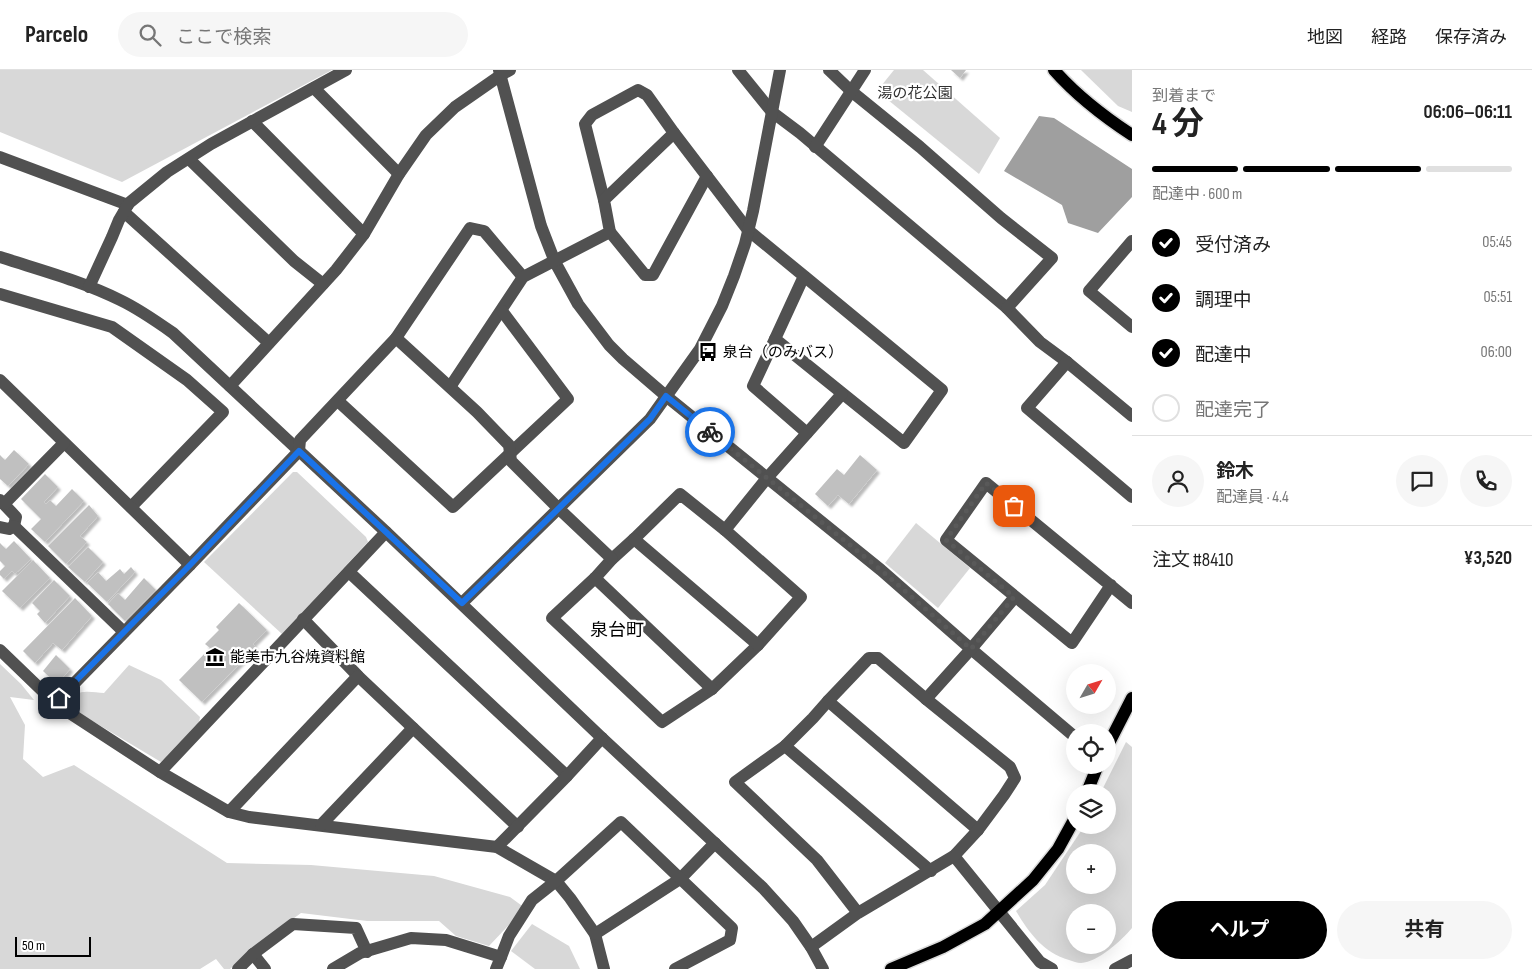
<!DOCTYPE html>
<html lang="ja">
<meta charset="utf-8">
<style>
body{margin:0;font-family:"Sofia Sans Condensed","Noto Sans JP",sans-serif;background:#f6f6f6;color:#222;height:100vh;display:flex;flex-direction:column;font-size:19px;white-space:nowrap}
*{box-sizing:border-box;margin:0}
p{font-size:16px;color:#767676}
.icon{flex:none;width:28px;height:28px;fill:none;stroke:currentColor;stroke-width:2;stroke-linecap:round;stroke-linejoin:round}
.map{position:relative;flex:1;overflow:hidden}
.side{display:flex;flex-direction:column;background:#fff;width:400px}
.side>*{flex:none}
.needle{width:32px;rotate:51deg}
.buttons{position:absolute;left:1066px;top:594px;display:grid;gap:10px}
.buttons a{display:grid;place-items:center;width:50px;height:50px;border-radius:50%;background:#fff;box-shadow:0 5px 20px #0002;font-size:25px}
.scale{position:absolute;left:15px;bottom:12px;width:76px;box-sizing:border-box;padding-left:5px;border:2px solid #000;border-top:0;font-size:14px;line-height:18px;white-space:nowrap;color:#000;-webkit-text-stroke:4px #fff;paint-order:stroke}
.pin{position:absolute;display:grid;place-items:center;width:42px;height:42px;color:#fff;margin:-21px;border-radius:10px;box-shadow:0 2px 8px #0006}
.courier{position:absolute;display:grid;place-items:center;width:50px;height:50px;margin:-25px;border:4px solid #1a73e8;border-radius:50%;background:#fff;color:#222;box-shadow:0 1px 6px #0007}
.head em{font-style:normal;font-weight:700}
.head div{display:flex;flex-direction:column-reverse}
.head{display:flex;align-items:center;justify-content:space-between;height:85px;padding:0 20px}
h1{font-size:32px;font-weight:700;line-height:38px}
.bar{display:grid;grid-template-columns:repeat(4,1fr);gap:8px 5px;align-content:center;height:60px;padding:0 20px}
.bar i{height:6px;border-radius:4px;background:#e0e0e0}
.bar .current{background:#000}
.bar p{grid-column:span 4}
.line{display:flex;align-items:center;gap:12px;padding:0 20px;border-top:1px solid #e0e0e0}
.line div{flex:1}
.round{display:grid;place-items:center;flex:none;width:52px;height:52px;border-radius:26px;background:#f6f6f6}
ol{padding:0 20px;list-style:none}
li{display:flex;align-items:center;gap:15px;height:55px}
li p{margin-inline-start:auto}
li .icon{padding:5px;border-radius:50%;background:#000;color:#fff;stroke-width:4}
li:last-child{color:#767676}
li i{width:28px;height:28px;border:2px solid #e0e0e0;border-radius:50%}
.primary-button{display:flex;gap:10px;margin-top:auto;padding:10px 20px}
.primary-button a{flex:1;height:58px;border-radius:30px;background:#000;color:#fff;font-size:20px;font-weight:700;line-height:58px;text-align:center}
.primary-button a+a{background:#f6f6f6;color:#222}
header{display:flex;align-items:center;gap:30px;box-sizing:border-box;height:70px;padding:0 25px;background:#fff;border-bottom:1px solid #e0e0e0}
header strong{font-size:24px}
nav{display:flex;gap:28px;margin-inline-start:auto;font-size:18px}
.search{width:350px;height:45px;background:#f6f6f6;display:flex;align-items:center;gap:12px;box-sizing:border-box;padding:0 18px;border-radius:28px;color:#767676;font-size:19px}
main{display:flex;flex:1;min-height:0}
.map>svg:first-child{display:block}
.green{fill:#d8d8d8;fill-rule:evenodd}
.water{fill:#9f9f9f}
.building{fill:#c0c0c0;filter:url(#shadow)}
.lines{fill:none;stroke-linecap:round;stroke-linejoin:round}
.major-casing{stroke:#dbdbdb;stroke-width:15}
.minor{stroke:#515151;stroke-width:12}
.major{stroke:#000;stroke-width:12}
.done{stroke:#595959;stroke-width:5;stroke-dasharray:0 9}
.route{stroke:#1a73e8;stroke-width:6}
.labels{text-anchor:middle;stroke-width:4.5;stroke-linejoin:round;paint-order:stroke}
.park-label{font-size:15px;fill:#2f2f2f;stroke:#fff}
.poi-label{font-size:15px;fill:#000;stroke:#fff;text-anchor:start}
.quarter-label{font-size:18px;fill:#000;stroke:#fff}
</style>
<header>
<strong>Parcelo</strong>
<div class="search"><svg class="icon" aria-label="search" viewBox="0 0 24 24"><circle cx="10" cy="10" r="6"/><path d="M15 15l6 6"/></svg>ここで検索</div>
<nav><a>地図</a><a>経路</a><a>保存済み</a></nav>
</header>
<main>
<div class="map">
<svg width="1132" height="899" viewBox="0 0 1132 899">
<defs>
<filter id="shadow"><feDropShadow dx="3" dy="3" stdDeviation="1" flood-color="#0004"/></filter>
</defs>
<rect width="100%" height="100%" fill="#fff"/>
<g class="green">
<polygon points="0,0 332,0 122,112 0,62"/>
<polygon points="894,0 923,0 1000,68 979,104 877,21"/>
<polygon points="1081,0 1132,0 1132,42 1118,36"/>
<polygon points="293,402 297,402 366,467 368,472 282,564 204,492"/>
<polygon points="916,453 970,498 938,538 885,493"/>
<polygon points="0,594 21,614 34,630 10,627 25,655 23,689 43,707 74,695 227,793 311,795 434,806 510,827 525,838 489,876 456,866 439,851 367,851 301,843 255,877 230,899 224,899 216,889 200,899 0,899"/>
<path d="M129 595 161 610 200 647 199 652 161 692 69 637C72 617 90 622 104 623Z"/>
<path d="M1126 672 1132 677V858C1121 871 1098 892 1081 893 1077 893 1073 891 1069 890 1044 883 1029 863 1016 841L1045 815 1085 755H1108V722H1101ZM1075 782H1108V815H1075ZM1075 842H1108V875H1075Z"/>
<polygon points="532,854 569,876 580,899 535,899 511,881"/>
</g>
<polygon class="water" points="1039,46 1054,48 1132,99 1132,127 1098,163 1068,153 1062,135 1004,101"/>
<g class="building">
<polygon points="951,0 966,0 960,8"/>
<polygon points="14,380 29,394 8,416 0,409 0,385 5,390"/>
<polygon points="860,385 877,400 849,434 838,425 828,436 815,424 837,399 844,405"/>
<polygon points="45,404 58,417 44,432 46,434 50,430 56,436 72,419 84,431 45,472 31,459 41,449 21,429"/>
<polygon points="89,435 98,446 80,466 87,472 66,494 48,476"/>
<polygon points="14,471 31,489 15,504 12,501 4,509 0,505 0,501 5,496 0,491 0,473 6,479"/>
<polygon points="88,477 103,492 85,512 68,497"/>
<polygon points="33,490 50,508 20,538 2,521"/>
<polygon points="131,497 135,502 107,532 87,513 98,502 106,511 120,499 124,504"/>
<polygon points="144,508 156,520 125,551 108,534 118,523 125,530"/>
<polygon points="54,510 70,526 45,553 37,544 40,541 32,533"/>
<polygon points="75,528 92,546 62,580 53,573 35,593 23,581"/>
<polygon points="239,533 267,560 253,574 256,577 202,632 179,610 210,578 205,574 219,560 216,557"/>
<polygon points="56,585 70,599 57,614 43,601"/>
</g>
<g class="lines">
<g class="major-casing">
<g id="major">
<path d="M1054 0C1077 26 1103 46 1132 65"/>
<polyline points="1108,675 1132,628"/>
<polyline points="1087,722 1098,695"/>
<polyline points="891,899 943,877 985,854 1033,810 1058,779 1075,748"/>
</g>
</g>
<g class="minor">
<polyline points="499,0 541,156 555,192 578,234 609,275 623,289 666,326 881,500 971,579 1075,667"/>
<polyline points="738,0 772,42 800,63 1007,238 1040,272 1067,292 1132,346"/>
<polyline points="829,0 851,21 920,77 1001,148 1052,188 1007,238"/>
<polyline points="314,18 399,104"/>
<polyline points="252,51 364,164"/>
<polyline points="815,77 865,0"/>
<polyline points="0,87 128,135"/>
<polyline points="189,89 294,191 323,214"/>
<polyline points="604,130 585,54 592,45 638,20 647,25 674,63"/>
<polyline points="124,142 269,273"/>
<polyline points="610,162 645,205 653,205 707,106"/>
<polyline points="1132,171 1089,221 1132,257"/>
<path d="M0 187C40 200 82 211 120 230 139 239 156 251 173 263L386 462 602 668 763 818 793 851 811 877 823 899"/>
<polyline points="89,217 112,167 119,150 129,133 167,102 211,74 346,0"/>
<polyline points="0,224 112,257 187,310 223,342 131,437"/>
<polyline points="396,268 470,158 484,161 523,207"/>
<polyline points="775,269 753,316 807,363"/>
<polyline points="1067,292 1027,338 1132,427"/>
<polyline points="0,310 190,495"/>
<polyline points="230,316 336,200 364,164 399,104 426,65 455,37 501,5 510,0"/>
<polyline points="450,317 523,207 610,162 604,130 674,63 748,160 804,206 775,269 904,373 942,320 804,206"/>
<polyline points="338,331 453,437 568,329 502,241"/>
<polygon points="680,424 725,460 801,527 758,575 712,619 662,652 552,548 595,508 612,489 634,469"/>
<polyline points="0,430 16,447 14,456 9,459 0,457"/>
<polyline points="4,434 64,373"/>
<polyline points="14,456 124,562"/>
<polyline points="725,460 767,408 842,324"/>
<polyline points="634,469 758,575"/>
<polyline points="349,502 567,706"/>
<polyline points="595,508 712,619"/>
<polyline points="1111,515 1072,573 946,470 986,413 1132,533"/>
<polyline points="462,533 650,349 700,279 722,236 734,206 745,174 753,141 780,0"/>
<polyline points="303,549 358,606 518,757"/>
<polyline points="0,580 55,633 68,642 160,702 229,742 249,747 497,777 556,811 570,828 595,864 604,899"/>
<polyline points="926,629 971,579 1015,527"/>
<polyline points="828,631 978,760"/>
<polyline points="55,633 190,495 299,381 300,370 396,268 477,342 509,375 511,391 558,438 612,489"/>
<polyline points="785,676 931,801"/>
<polyline points="160,702 386,462"/>
<polyline points="229,742 358,606"/>
<polyline points="321,755 413,658"/>
<polyline points="497,777 567,706 602,668"/>
<polyline points="954,786 1040,892 1052,899"/>
<polyline points="595,864 680,809 715,773"/>
<polyline points="811,877 858,843 954,786 978,760 1004,725 1015,708 1010,697 926,629 878,588 869,588 828,631 813,648 785,676 735,712 817,790 858,843"/>
<polyline points="253,884 265,899"/>
<polyline points="501,887 509,866 532,830 556,811 621,752 732,858 730,870 675,899"/>
<polyline points="238,899 253,884 293,854 356,858 367,882"/>
<polyline points="333,899 360,883 411,868 446,870 501,887 496,899"/>
<polyline points="1115,899 1132,890"/>
</g>
<use href="#major" class="major"/>
</g>
<g class="lines">
<polyline class="done" points="710,362 881,500 971,579 1014,527 946,470 986,413 1014,436"/>
<polyline class="route" points="59,628 190,495 299,381 462,533 650,349 666,326 710,362"/>
</g>
<defs>
<g id="bus-bare" transform="scale(1.5)"><path d="M-5-6H5V4H4V6H2V4H-2V6H-4V4H-5ZM-3.5-4V0h7V-4ZM-3.5 1.2v1.5H-2V1.2ZM2 1.2v1.5H3.5V1.2Z" fill="#000" stroke="#fff" stroke-width="2.5" paint-order="stroke"/></g>
<g id="museum-bare" transform="scale(1.5)"><path d="M0-6L6-3V-2H-6V-3ZM-5-1h2V3h-2ZM-1-1h2V3h-2ZM3-1h2V3H3ZM-6 4H6V6H-6Z" fill="#000" stroke="#fff" stroke-width="2.5" paint-order="stroke"/></g>
</defs>
<g fill-rule="evenodd">
<use href="#bus-bare" x="708" y="282"/>
<use href="#museum-bare" x="215" y="587"/>
</g>
<g class="labels">
<g class="park-label">
<text x="915" y="28">湯の花公園</text>
</g>
<g class="poi-label">
<text x="723" y="287">泉台（のみバス）</text>
<text x="230" y="592">能美市九谷焼資料館</text>
</g>
<g class="quarter-label">
<text x="617" y="566">泉台町</text>
</g>
</g>
</svg>
<div class="buttons">
<a><svg class="needle" viewBox="-14 -14 28 28"><path d="M0-13l5 13h-10z" fill="#e53935"/><path d="M0 13l5-13h-10z" fill="#767676"/></svg></a>
<a><svg class="icon" aria-label="locate" viewBox="0 0 24 24"><circle cx="12" cy="12" r="6"/><path d="M12 2v4M12 18v4M2 12h4M18 12h4"/></svg></a>
<a><svg class="icon" aria-label="layers" viewBox="0 0 24 24"><path d="M12 4l9 5-9 5-9-5zM3 14l9 5 9-5"/></svg></a>
<a>+</a>
<a>−</a>
</div>
<div class="scale">50 m</div>
<div class="pin" style="left:1014px;top:436px;background:#ea580c"><svg class="icon" aria-label="bag" viewBox="0 0 24 24"><path d="M5 8h14l-1 12H6zM9 8a3 3 0 0 1 6 0"/></svg></div>
<div class="pin" style="left:59px;top:628px;background:#1f2937"><svg class="icon" aria-label="home" viewBox="0 0 24 24"><path d="M3 11l9-7 9 7M6 9v11h12V9"/></svg></div>
<div class="courier" style="left:710px;top:362px"><svg class="icon" aria-label="bike" viewBox="0 0 24 24"><circle cx="6" cy="16" r="4"/><circle cx="18" cy="16" r="4"/><path d="M6 16l4-8h5l3 8M10 8l3 8H6M13 5h3"/></svg></div>
</div>
<section class="side">
<div class="head"><div><h1>4 分</h1><p>到着まで</p></div><em>06:06–06:11</em></div>
<div class="bar"><i class="current"></i><i class="current"></i><i class="current"></i><i></i><p>配達中 · 600 m</p></div>
<ol>
<li><svg class="icon" aria-label="check" viewBox="0 0 24 24"><path d="M5 12l5 5 9-10"/></svg>受付済み<p>05:45</p></li>
<li><svg class="icon" aria-label="check" viewBox="0 0 24 24"><path d="M5 12l5 5 9-10"/></svg>調理中<p>05:51</p></li>
<li><svg class="icon" aria-label="check" viewBox="0 0 24 24"><path d="M5 12l5 5 9-10"/></svg>配達中<p>06:00</p></li>
<li><i></i>配達完了</li>
</ol>
<div class="line" style="height:90px"><a class="round"><svg class="icon" aria-label="person" viewBox="0 0 24 24"><circle cx="12" cy="8" r="4"/><path d="M4 21q1-7 8-7t8 7"/></svg></a><div><b>鈴木</b><p>配達員 · 4.4</p></div><a class="round"><svg class="icon" aria-label="chat" viewBox="0 0 24 24"><path d="M4 5h16v11H9l-5 4z"/></svg></a><a class="round"><svg class="icon" aria-label="phone" viewBox="0 0 24 24"><path d="M5 4h4l2 5-3 2q2 4 5 5l2-3 5 2v4C11 20 4 13 5 4z"/></svg></a></div>
<div class="line" style="height:65px"><div>注文 #8410</div><b>¥3,520</b></div>
<div class="primary-button"><a>ヘルプ</a><a>共有</a></div>
</section>
</main>
